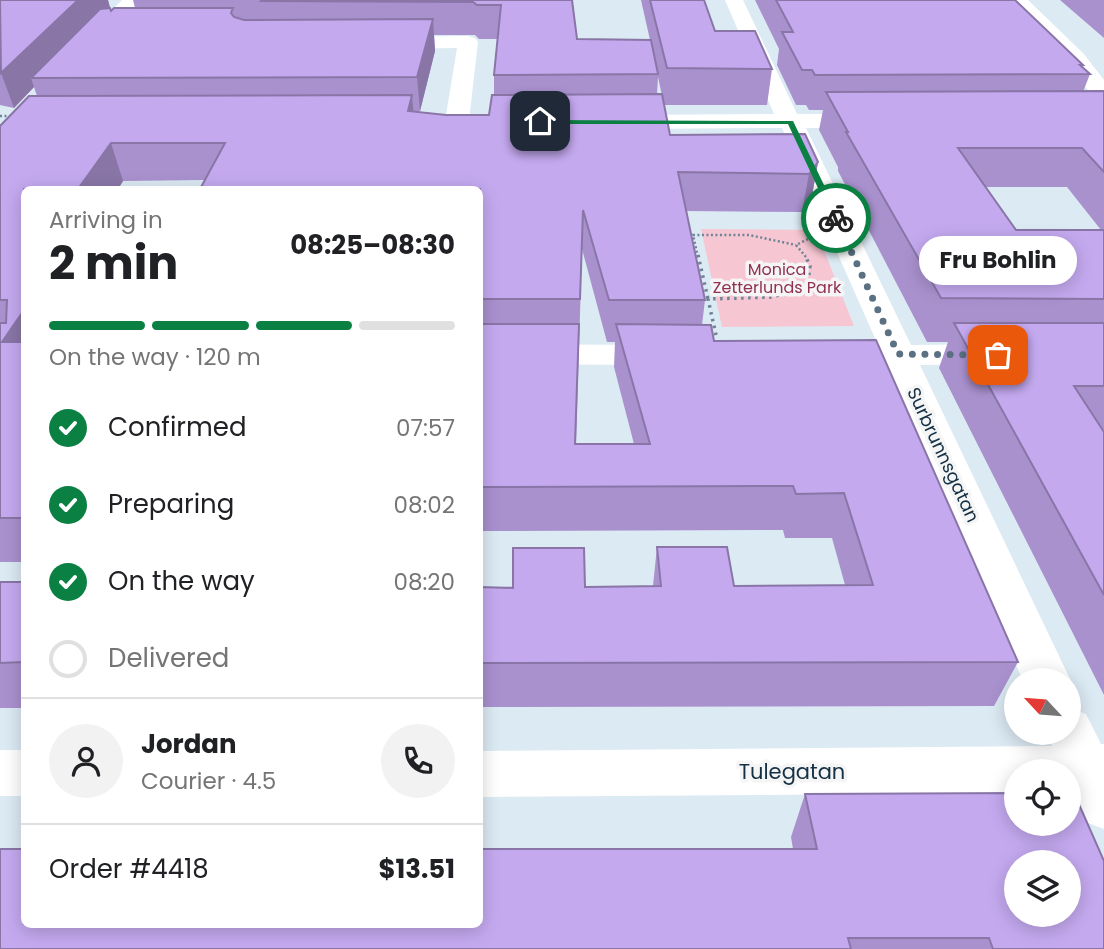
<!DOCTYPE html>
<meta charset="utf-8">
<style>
body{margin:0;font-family:Poppins,sans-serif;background:#f2f2f2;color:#202124;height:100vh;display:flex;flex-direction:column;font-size:26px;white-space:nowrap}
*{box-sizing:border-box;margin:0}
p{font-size:23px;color:#757577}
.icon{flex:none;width:38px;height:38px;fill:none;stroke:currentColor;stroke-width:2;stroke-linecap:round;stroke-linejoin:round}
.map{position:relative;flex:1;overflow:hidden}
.drawer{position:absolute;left:21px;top:186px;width:462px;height:742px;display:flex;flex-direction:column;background:#fff;border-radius:10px;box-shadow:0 4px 18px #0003}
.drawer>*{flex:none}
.needle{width:46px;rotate:296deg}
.tools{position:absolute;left:1004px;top:668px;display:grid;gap:14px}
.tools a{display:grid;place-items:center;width:77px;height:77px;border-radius:50%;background:#fff;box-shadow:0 4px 18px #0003;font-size:35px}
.pin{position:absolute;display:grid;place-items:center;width:60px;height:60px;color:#fff;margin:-30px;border-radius:14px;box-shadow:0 4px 10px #0006}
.courier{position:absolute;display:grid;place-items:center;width:70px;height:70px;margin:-35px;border:5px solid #0b8043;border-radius:50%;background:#fff;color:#222;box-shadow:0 2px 9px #0007}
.bubble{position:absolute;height:49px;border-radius:24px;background:#fff;box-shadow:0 4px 18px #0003;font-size:23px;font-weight:700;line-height:49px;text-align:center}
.overview em{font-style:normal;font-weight:700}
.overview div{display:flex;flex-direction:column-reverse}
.overview{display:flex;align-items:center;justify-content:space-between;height:119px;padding:0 28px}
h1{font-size:46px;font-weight:700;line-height:52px}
.bar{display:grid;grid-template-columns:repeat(4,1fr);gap:10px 7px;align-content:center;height:84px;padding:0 28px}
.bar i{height:9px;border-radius:5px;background:#e0e0e0}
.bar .selected{background:#0b8043}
.bar p{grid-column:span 4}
.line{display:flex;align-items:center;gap:18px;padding:0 28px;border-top:2px solid #e0e0e0}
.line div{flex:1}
.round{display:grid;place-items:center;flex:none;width:74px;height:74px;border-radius:37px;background:#f2f2f2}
ol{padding:0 28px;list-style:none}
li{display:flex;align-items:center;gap:21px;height:77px}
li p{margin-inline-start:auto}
li .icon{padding:7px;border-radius:50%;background:#0b8043;color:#fff;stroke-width:4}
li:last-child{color:#757577}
li i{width:38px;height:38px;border:4px solid #e0e0e0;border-radius:50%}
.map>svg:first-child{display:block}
.green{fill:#f6c7d3}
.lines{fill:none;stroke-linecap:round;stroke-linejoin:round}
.path-far1{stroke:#6e8494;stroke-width:2.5;stroke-dasharray:2 2.5;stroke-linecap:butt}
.path{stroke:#6e8494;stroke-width:3.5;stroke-dasharray:2.5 4.5;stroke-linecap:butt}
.minor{fill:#fff;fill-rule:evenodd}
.major{fill:#fff;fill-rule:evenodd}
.wall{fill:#a991ce;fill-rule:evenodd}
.shaded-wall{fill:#8976a7}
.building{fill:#c4a9ef;stroke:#8976a7;stroke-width:2;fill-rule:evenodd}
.route{fill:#0b8043}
.done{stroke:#597182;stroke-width:7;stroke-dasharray:0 12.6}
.labels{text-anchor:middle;stroke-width:7;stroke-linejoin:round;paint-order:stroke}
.far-park-label{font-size:16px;fill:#903052;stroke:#f5f5f5}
.street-label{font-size:18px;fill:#133045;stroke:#f5f5f5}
.near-street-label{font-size:21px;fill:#133045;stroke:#f5f5f5}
</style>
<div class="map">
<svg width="1104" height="949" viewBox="0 0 1104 949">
<rect width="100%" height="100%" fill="#dceaf4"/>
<polygon class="green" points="701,229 816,230 854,326 722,327"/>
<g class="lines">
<g class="path-far1">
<polyline points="0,116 13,116"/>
<polyline points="698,257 693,235 749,235 796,245"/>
<polyline points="806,257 796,245 810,238"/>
</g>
<g class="path">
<polyline points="698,255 708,299"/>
<polyline points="716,335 708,299 774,297 808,282 810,266 805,255"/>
</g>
<g class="minor">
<polygon points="122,0 141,0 94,50 80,50 77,46 80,42"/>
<polygon points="725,0 743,0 797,114 873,114 881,116 885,121 881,126 873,128 806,128 911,345 995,344 1007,347 1012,354 1007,361 995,364 920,365 1071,681 1069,684 1069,681 1023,681 886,365 862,362 857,355 862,348 878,345 782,128 615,129 607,127 603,122 607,117 615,115 774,114"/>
<polygon points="468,36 475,38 478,42 469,121 465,126 449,126 445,121 457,48 381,49 374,47 371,43 374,39 381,37"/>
<polygon points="480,344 666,345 678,348 683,355 678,362 666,365 480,364"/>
<polygon points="1069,708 1086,714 1101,744 1104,744 1104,829 1085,822 1072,791 1069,791 1069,772 1017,772 1017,793 480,797 480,751 1052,746 1046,733 1069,733"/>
<rect x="0" y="750" width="24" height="46"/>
</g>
<path class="major" d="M1008 0H1028L1084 54 1104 80V100C1085 95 1078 74 1067 60 1050 38 1024 23 1008 0Z"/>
</g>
<g class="wall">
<path d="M0 0H108L111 11 135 8 133 0H572L577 39 650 40 641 0H704L715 31 772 69 767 105H664L658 77 657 94 670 135 818 162 811 201 802 212 686 211 705 300 702 325 714 341 1018 662 994 706 480 707V587L653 586 657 547 734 586 845 585 832 538H785L783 530 480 531V189L205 180 123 181 118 189H24V562H0V126L37 96 34 87 14 108 0 105ZM434 35H475L479 39H497L494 75V95L489 115H446L414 111H420L435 51ZM582 249 607 342H615L614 367 634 444H576Z"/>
<path d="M755 0H1015L1083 65 1082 67 1090 74 1083 92 1104 91V695L939 368 948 342H927L838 171V167L819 130 823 110H809L806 105H796L777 65 779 49ZM986 187H1067L1101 230H1016Z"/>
<polygon points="1060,0 1104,0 1104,38"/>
<rect x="0" y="582" width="24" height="126"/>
<polygon points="805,794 1104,949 0,949 793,849 791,837"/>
</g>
<g class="shaded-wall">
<polygon points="78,0 108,0 110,8 31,78 34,87 14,108 1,73"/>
<polygon points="433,19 435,51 420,111 417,77"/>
<polygon points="412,95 415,131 408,111"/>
<polygon points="111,143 123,181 118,189 78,189"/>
<polygon points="818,162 811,201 802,212 809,174"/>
<polygon points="24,310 24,381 2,342"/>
</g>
<g class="building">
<polygon points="0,0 78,0 1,73"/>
<polygon points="262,0 572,0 577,39 651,40 658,74 494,75 501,5 477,5 473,2 261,1"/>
<polygon points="650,0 704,0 715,31 755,31 772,69 667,68"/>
<polygon points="776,0 1015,0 1083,65 1080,65 1090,74 815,75 812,70 802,70 782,32 793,32"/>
<polygon points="110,8 111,11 114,8 233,8 231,13 234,17 244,20 433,19 417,77 31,78 100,9"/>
<polygon points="1104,91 1104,172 1082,148 958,148 1016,230 1104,230 1104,299 941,298 846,132 848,132 826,92"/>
<polygon points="662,94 670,135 805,134 818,162 809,174 678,172 705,300 609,300 583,210 580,299 480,299 480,189 200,189 225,143 111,143 78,189 24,189 24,310 2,342 24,342 24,518 0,518 0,323 6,323 7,300 0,300 0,126 29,96 412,95 408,111 446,115 489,115 492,95"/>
<polygon points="954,323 1104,323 1104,386 1074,386 1104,432 1104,595"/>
<polygon points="480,324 579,324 575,444 650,444 616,324 711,325 714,341 876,340 1018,662 480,663 480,587 513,588 513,548 584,548 585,587 661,586 657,547 727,547 734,586 873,585 844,493 796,494 793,486 480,487"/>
<polygon points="0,582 24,582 24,662 0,663"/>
<path d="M1017 793V824H1069V793H1074L1104 861V949H993L989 938H848L851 949H0V849H24V924H480V849H817L805 794ZM1017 863H1069V915H1017Z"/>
</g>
<polygon class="route" points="537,120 793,121 840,218 836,221 832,218 788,124 540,124"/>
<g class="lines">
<polyline class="done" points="836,218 898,354 998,355"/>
</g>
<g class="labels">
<g class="far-park-label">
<text x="777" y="275">Monica<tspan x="777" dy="18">Zetterlunds Park</tspan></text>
</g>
<g class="street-label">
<text transform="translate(943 455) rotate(65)" y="6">Surbrunnsgatan</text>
</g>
<g class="near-street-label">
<text x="792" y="779">Tulegatan</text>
</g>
</g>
</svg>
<div class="tools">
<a><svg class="needle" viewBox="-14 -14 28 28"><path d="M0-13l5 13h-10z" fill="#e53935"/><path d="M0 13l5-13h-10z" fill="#757577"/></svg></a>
<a><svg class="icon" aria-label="locate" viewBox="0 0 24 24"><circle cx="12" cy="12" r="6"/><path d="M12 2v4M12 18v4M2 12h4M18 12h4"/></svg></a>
<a><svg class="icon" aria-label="layers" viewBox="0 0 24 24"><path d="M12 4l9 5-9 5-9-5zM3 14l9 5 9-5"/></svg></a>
</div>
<div class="pin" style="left:998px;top:355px;background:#ea580c"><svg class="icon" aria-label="bag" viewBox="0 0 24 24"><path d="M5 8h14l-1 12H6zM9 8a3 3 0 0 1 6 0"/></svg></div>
<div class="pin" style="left:540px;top:121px;background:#1f2937"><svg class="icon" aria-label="home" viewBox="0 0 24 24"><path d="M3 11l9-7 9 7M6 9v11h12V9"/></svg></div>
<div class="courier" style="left:836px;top:218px"><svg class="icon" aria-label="bike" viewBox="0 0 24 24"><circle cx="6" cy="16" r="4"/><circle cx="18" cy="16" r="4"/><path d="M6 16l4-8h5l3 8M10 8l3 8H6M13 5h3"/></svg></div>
<div class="bubble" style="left:919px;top:236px;width:158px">Fru Bohlin</div>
<section class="drawer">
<div class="overview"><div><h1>2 min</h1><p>Arriving in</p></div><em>08:25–08:30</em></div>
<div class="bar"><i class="selected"></i><i class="selected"></i><i class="selected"></i><i></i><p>On the way · 120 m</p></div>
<ol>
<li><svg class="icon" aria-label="check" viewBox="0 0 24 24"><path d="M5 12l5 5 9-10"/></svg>Confirmed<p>07:57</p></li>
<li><svg class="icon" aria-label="check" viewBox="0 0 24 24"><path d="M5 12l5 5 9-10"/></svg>Preparing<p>08:02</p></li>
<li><svg class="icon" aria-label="check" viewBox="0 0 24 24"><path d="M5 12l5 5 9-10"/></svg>On the way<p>08:20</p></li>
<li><i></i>Delivered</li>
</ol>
<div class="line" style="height:126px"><a class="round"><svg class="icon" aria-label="person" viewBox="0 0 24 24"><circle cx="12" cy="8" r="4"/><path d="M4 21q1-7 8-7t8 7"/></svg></a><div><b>Jordan</b><p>Courier · 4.5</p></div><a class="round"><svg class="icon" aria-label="phone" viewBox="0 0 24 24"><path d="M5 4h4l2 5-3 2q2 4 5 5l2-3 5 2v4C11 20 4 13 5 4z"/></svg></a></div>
<div class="line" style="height:91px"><div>Order #4418</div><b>$13.51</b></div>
</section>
</div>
